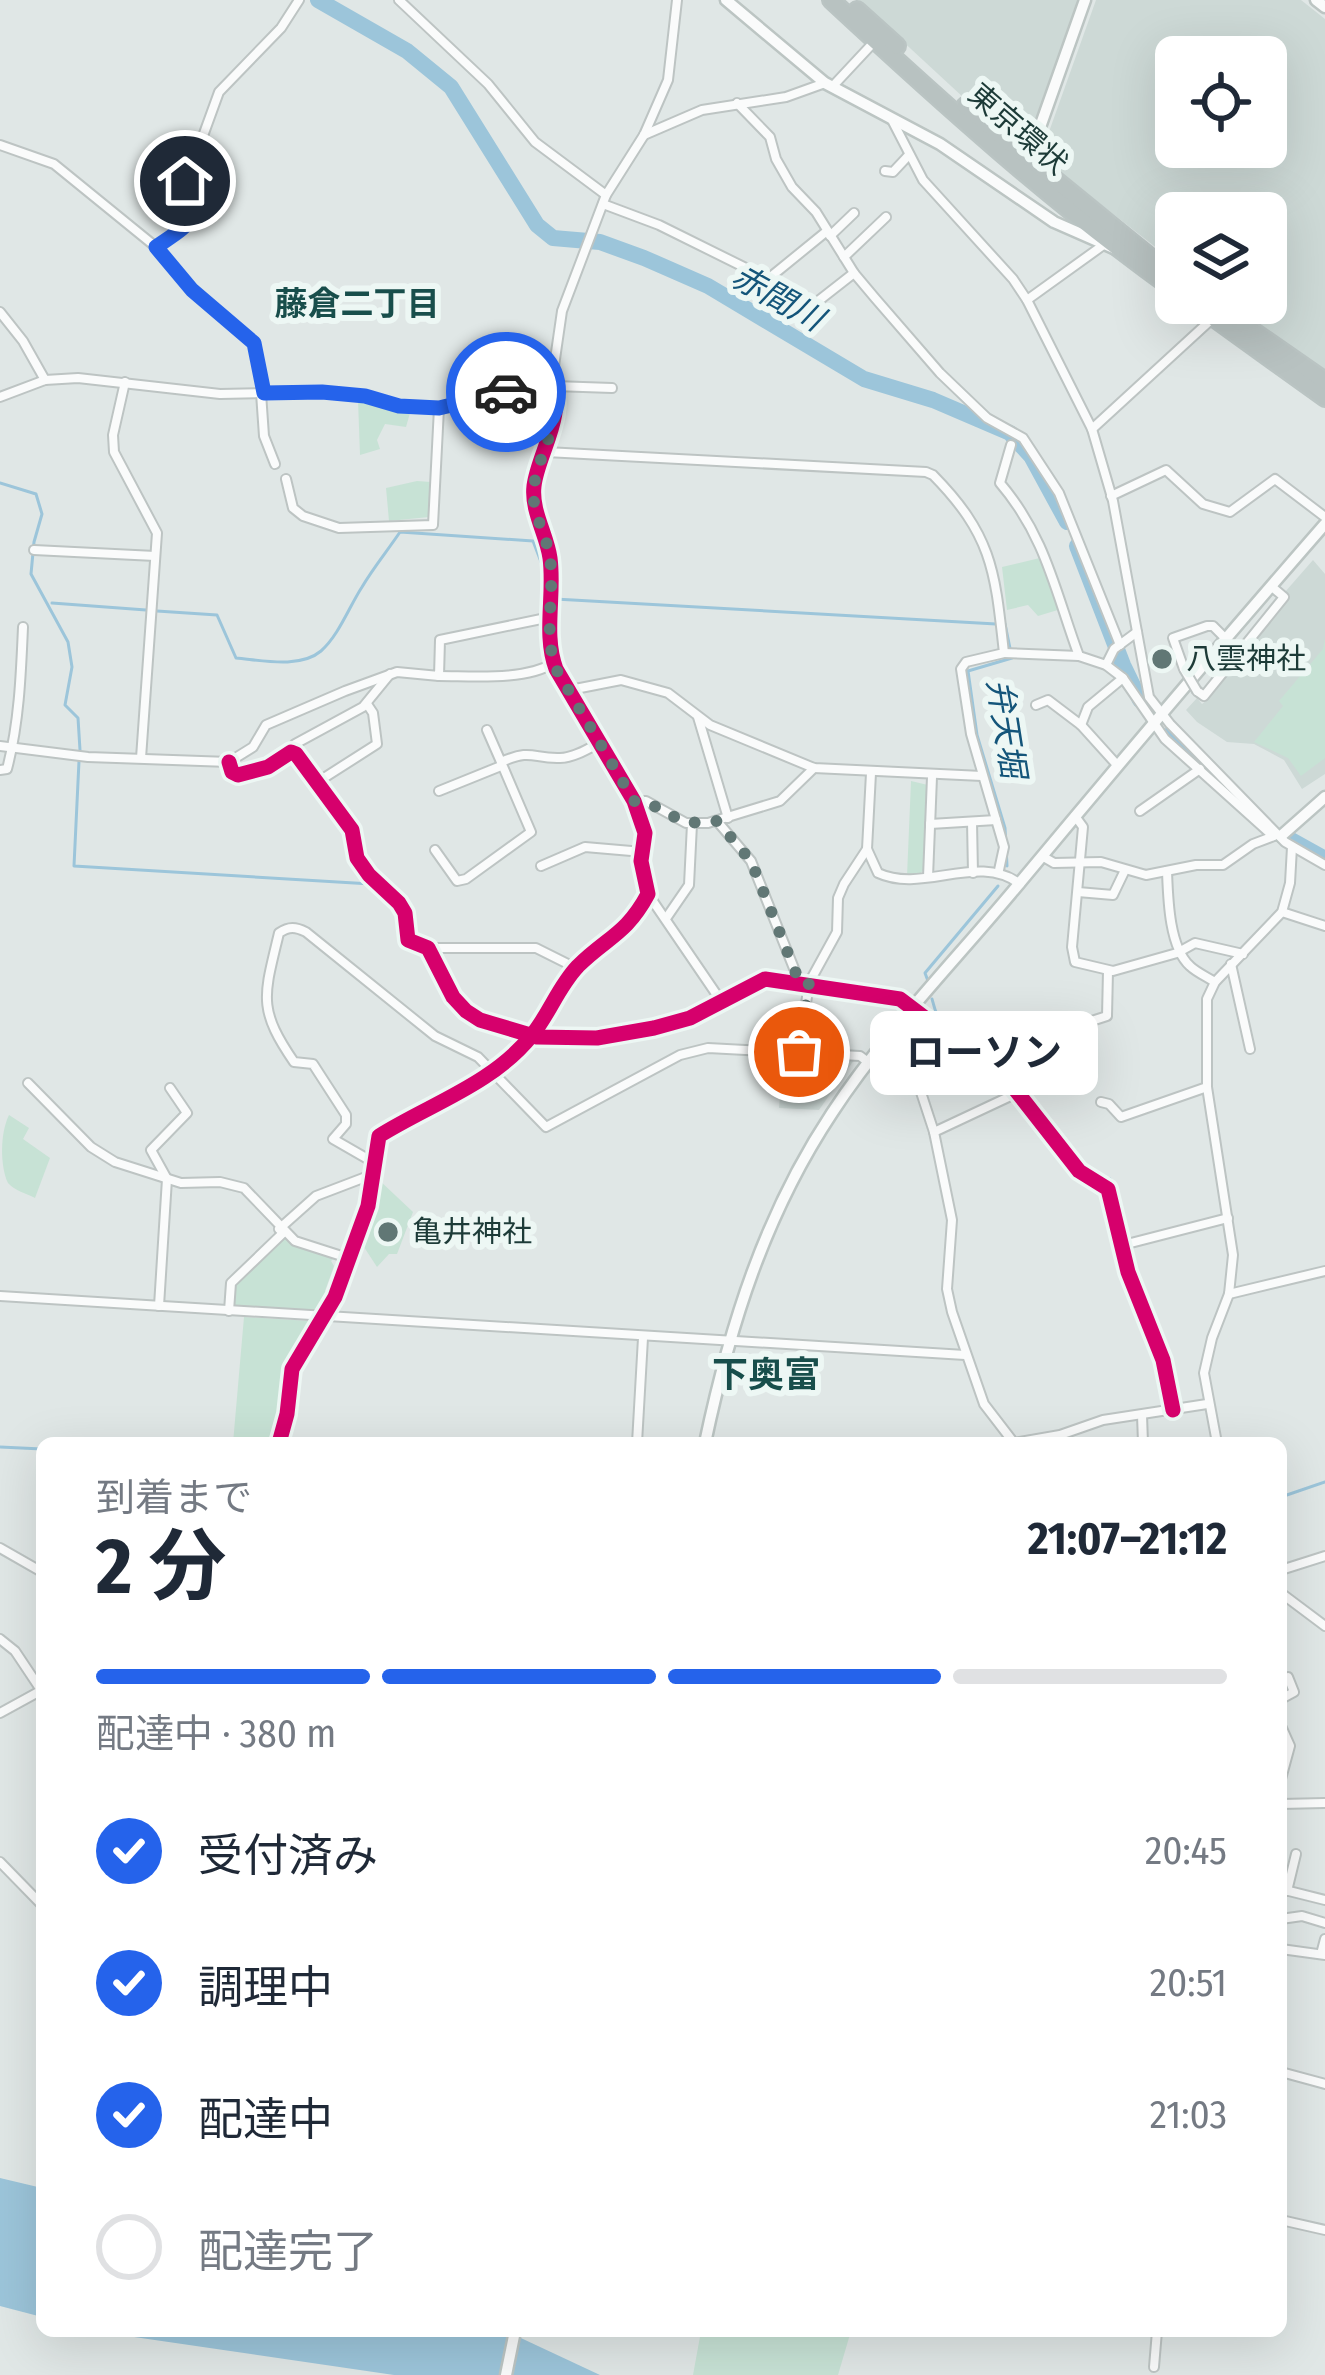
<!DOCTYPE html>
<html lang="ja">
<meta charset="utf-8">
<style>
body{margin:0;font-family:"Fira Sans Condensed","Noto Sans JP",sans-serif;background:#f6f6f7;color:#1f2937;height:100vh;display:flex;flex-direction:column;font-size:45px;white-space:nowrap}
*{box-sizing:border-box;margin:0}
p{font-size:39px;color:#747a83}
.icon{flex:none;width:66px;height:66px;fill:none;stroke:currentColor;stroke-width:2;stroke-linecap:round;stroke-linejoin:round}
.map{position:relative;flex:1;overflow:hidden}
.details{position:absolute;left:36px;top:1437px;width:1251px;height:900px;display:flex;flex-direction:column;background:#fff;border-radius:18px;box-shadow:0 12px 48px #0002}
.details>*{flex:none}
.tools{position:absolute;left:1155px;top:36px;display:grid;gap:24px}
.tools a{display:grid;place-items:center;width:132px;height:132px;border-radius:18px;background:#fff;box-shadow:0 12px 48px #0002;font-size:60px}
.pin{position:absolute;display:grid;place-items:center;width:102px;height:102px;color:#fff;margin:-51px;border:6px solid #fff;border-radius:50%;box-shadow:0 3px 12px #0007}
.courier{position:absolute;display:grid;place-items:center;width:120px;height:120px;margin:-60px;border:9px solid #2563eb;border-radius:50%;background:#fff;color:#222;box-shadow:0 3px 15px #0007}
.bubble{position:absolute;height:84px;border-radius:18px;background:#fff;box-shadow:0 12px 48px #0002;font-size:39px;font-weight:700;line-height:84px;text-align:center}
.headline em{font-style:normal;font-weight:700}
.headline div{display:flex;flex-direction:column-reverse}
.headline{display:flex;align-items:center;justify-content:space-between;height:204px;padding:0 60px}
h1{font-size:78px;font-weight:700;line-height:90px}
.bar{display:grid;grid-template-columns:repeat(4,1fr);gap:18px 12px;align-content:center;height:144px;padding:0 60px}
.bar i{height:15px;border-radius:9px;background:#e0e1e3}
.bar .on{background:#2563eb}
.bar p{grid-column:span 4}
ol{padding:0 60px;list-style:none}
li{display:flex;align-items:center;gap:36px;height:132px}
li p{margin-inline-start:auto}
li .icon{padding:12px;border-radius:50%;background:#2563eb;color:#fff;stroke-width:4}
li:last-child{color:#747a83}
li i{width:66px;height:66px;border:6px solid #e0e1e3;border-radius:50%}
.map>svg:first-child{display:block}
.built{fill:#cdd9d6;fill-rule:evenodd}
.green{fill:#c7e2d5}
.water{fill:#9cc5da}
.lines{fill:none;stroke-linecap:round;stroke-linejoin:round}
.stream{stroke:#9cc5da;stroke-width:3}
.river{stroke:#9cc5da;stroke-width:16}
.street-casing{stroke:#bdc4c3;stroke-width:12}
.secondary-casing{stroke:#bcc5c3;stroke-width:15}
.highway-casing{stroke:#bac4c3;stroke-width:20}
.street{stroke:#fafbfb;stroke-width:8}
.secondary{stroke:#fafbfb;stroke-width:10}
.highway{stroke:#b8c2c1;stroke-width:15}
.street-bridge-casing{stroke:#bdc4c3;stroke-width:12;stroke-linecap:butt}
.street-bridge{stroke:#fafbfb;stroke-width:8}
.cycleway-casing{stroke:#edf7f4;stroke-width:22}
.cycleway{stroke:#d6006c;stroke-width:15}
.done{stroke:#617775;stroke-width:12;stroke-dasharray:0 21.6}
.route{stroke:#2563eb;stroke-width:15}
.poi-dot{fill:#617775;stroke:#edf7f4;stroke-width:4.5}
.labels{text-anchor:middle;stroke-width:12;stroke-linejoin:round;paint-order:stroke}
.street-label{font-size:30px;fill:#1d3b38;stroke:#edf7f4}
.poi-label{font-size:30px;fill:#1d3b38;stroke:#edf7f4;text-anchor:start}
.water-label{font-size:33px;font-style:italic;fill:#14557a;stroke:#edf7f4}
.neighbourhood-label{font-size:33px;font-weight:bold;fill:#184e4b;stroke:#edf7f4}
.quarter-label{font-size:36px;font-weight:bold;fill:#184e4b;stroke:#edf7f4}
</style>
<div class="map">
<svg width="1325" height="2375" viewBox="0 0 1325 2375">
<rect width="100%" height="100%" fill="#e0e7e6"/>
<g class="built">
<polygon points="858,0 1078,0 1025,149 964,98"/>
<path d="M1096 0H1301L1325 19V372L1227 303H1266V213H1176V263L1040 157ZM1176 57H1266V147H1176Z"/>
<polygon points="1313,560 1325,574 1325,774 1302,789 1284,760 1254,744 1227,742 1197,722 1186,710 1197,698 1202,704 1207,700 1290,596 1285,592"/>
<polygon points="783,1056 854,1060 819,1110 779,1108"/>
</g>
<g class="green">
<polygon points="358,400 410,413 406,427 385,424 377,440 380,449 360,455"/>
<polygon points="417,481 431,482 429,517 389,521 386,488"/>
<polygon points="1044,557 1061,609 1038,616 1028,605 1007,610 1002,567"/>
<polygon points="1325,638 1325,758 1301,776 1288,758 1254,742 1283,706 1279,701 1323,649"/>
<polygon points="911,781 928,785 924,870 918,875 907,876"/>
<path d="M9 1115 29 1128 23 1139 50 1158 35 1198C26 1193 15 1191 8 1183 0 1166 0 1133 9 1115Z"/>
<polygon points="379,1180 413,1212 397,1254 389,1254 377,1267 364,1247"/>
<polygon points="285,1236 319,1254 336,1256 331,1261 334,1266 325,1291 331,1294 322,1310 232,1306 231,1285"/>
<polygon points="244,1317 310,1321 291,1358 273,1443 233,1443"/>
<polygon points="701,2331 851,2331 838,2375 693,2375"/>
</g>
<g class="water">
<polygon points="0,2178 42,2188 42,2317 0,2306"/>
<polygon points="93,2331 506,2331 600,2375 394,2375"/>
</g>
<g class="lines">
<g class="stream">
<polyline points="0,483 36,494 42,514 34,542 31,574 68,642 72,667 65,705 78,718 80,750"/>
<polyline points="555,599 996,624"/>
<polyline points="52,603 146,610"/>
<path d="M157 611 217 615 236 658C260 660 300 669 321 651 339 635 349 607 362 587 373 568 388 550 400 532L533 541 543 567 546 599"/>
<polyline points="1005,624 1012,658 968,671 977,735 1005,828 1007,866"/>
<polyline points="79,761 74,866 371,884"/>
<polyline points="928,981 925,973 998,886"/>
<path d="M932 999C946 1057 984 1049 1020 1085"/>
<polyline points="1027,1093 1049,1122"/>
<polyline points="1054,1128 1083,1169"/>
<polyline points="1091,1175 1110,1179 1127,1238"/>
<polyline points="1130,1248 1148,1312"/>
<polyline points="1165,1354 1171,1380"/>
<polyline points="0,1447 42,1449"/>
<polyline points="1281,1497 1325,1482"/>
</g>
<g class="river">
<polyline points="318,0 407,51 451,87 537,225 553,238 600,242 644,258 708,286 864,379 933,400 1010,433 1031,456 1067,522"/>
<polyline points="1077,546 1123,665 1140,700"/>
<polyline points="1167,736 1234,795"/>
<polyline points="1291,840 1325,859"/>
</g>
<g class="street-casing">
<g id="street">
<polyline points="399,0 488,84 535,142 606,195"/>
<polyline points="832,87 874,42"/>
<polyline points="737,103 770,137 776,159 792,187 816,212 854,273 875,298 940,373 987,418 1023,438 1059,493 1120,645"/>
<polyline points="892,120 923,180 1013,279 1027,300 1092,429 1113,501 1149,697 1170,724 1285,842 1325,865"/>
<polyline points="644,135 702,110 786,97 825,83"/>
<polyline points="0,145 54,164 156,247 192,289 253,343 264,393"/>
<polyline points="885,171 893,172 908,156"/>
<polyline points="603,204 659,225 768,279 827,231"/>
<polyline points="830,236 854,213"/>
<path d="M156 247C175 234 204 220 192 193 187 182 184 176 184 164L203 136 219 92 281 28 299 0"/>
<polyline points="844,257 886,217"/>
<polyline points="1027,300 1102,246"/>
<polyline points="808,309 854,273"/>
<polyline points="0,312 23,341 45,380"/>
<polyline points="125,382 113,435 114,452 157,533 141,758"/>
<polyline points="554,386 612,388"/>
<polyline points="261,393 264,436 275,464"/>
<polyline points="0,397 45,380 78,378 220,394 322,392 365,396 399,406 439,408 545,383 553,373 562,311 606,195 644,135 668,80 677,0"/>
<polyline points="1092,429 1213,318"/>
<path d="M1011 445 1000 483C1046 537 1055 591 1079 656L1106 665 1123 678 1165 739 1273 836"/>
<path d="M546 452 926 472 933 475C993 536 995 572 1004 653L966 662 961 669 971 734 1004 847 999 870"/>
<polyline points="286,479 293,508 303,516 339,528 433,525 439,408"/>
<polyline points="1111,496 1166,470 1203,504 1230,512 1275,479 1325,517"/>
<polyline points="34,550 155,556"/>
<polyline points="1004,653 1079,656"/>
<polyline points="1106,665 1114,649 1137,632"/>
<polyline points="1184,669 1173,638 1207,626 1213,626 1227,640"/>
<path d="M439 676C473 676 524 681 554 663"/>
<polyline points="570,690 621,680 668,693 710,725 814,768 982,776"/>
<polyline points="1197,691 1204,696 1284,597 1271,586"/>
<polyline points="1036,705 1048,700 1081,725 1118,766"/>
<polyline points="698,717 728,818"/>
<polyline points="1081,725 1088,707 1123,678"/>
<polyline points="487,730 501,762"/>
<polyline points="0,746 88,757 229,762 253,747 266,725 345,691 397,672 439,676 440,640 551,617"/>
<polyline points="291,752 295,744 363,707 390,674"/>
<polyline points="229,762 232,772 238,775 268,767 291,752 296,754 352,830 357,858 369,875 399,903 405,913 408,940 428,948 453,997 466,1011 480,1020 537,1037 597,1038 654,1028 690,1018 765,979 900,999 937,1027 949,1046 1003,1074 1079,1171 1108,1189 1128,1272 1163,1360 1173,1410"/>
<path d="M0 770 7 769C19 724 21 675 23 627"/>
<path d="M871 773 867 849 878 873C923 894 978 852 1020 884"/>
<polyline points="316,783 377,744 373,713 367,704"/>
<polyline points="439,791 501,766"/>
<polyline points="634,801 646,801 686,823 708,823 780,801 814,768"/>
<polyline points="1140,811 1200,769"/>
<polyline points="1075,816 1083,827 1072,947 1075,962 1113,971 1177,953 1195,943 1243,954"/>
<polyline points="717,821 751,861 799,981"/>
<polyline points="972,822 973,873"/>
<polyline points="930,824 996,820"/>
<path d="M435 850 457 881 466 879 531 832 501 762C533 748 532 759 560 758 573 758 588 749 599 743"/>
<polyline points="1042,856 1054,863 1101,862 1146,875 1196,865 1223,865 1253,844 1274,836"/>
<polyline points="541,866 585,847 643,852"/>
<path d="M1167 871C1168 898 1169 947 1190 966 1196 972 1207 977 1215 982"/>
<polyline points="928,877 932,777"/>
<polyline points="1078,892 1113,895 1125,870"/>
<polyline points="648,894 721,1001"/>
<polyline points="1282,912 1325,926"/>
<polyline points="667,917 689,885 692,824"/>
<polyline points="428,948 536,948 576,968"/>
<polyline points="1231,964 1250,1049"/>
<polyline points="921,1013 914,1071 934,1132 952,1220 947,1289 952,1312 984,1404 1014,1443 1060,1435 1103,1420 1207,1404"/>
<polyline points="799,1052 809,983 837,932 838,898 844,884 867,849"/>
<polyline points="28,1083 91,1147 115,1162 181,1183 220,1182 244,1188 295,1241 351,1259"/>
<polyline points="1101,1102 1109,1104 1121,1117 1207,1087"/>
<polyline points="934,1132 1015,1094 1041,1071 1067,1029 1107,1016 1108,971"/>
<path d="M373 1162 333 1139 346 1124V1115L313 1064 294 1062C257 1008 264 996 279 933 289 926 296 927 306 932L435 1036 478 1057 546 1127 680 1055 708 1048 860 1056 868 1062"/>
<polyline points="279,1229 316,1196 371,1175"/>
<polyline points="1123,1245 1228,1218"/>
<polyline points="1229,1294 1325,1271"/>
<polyline points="0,1296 965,1355"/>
<polyline points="159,1306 167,1179 151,1150 187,1113 170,1088"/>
<polyline points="229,1311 231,1283 283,1233"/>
<polyline points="1142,1415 1143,1443"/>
<path d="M279 1443 287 1414 292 1369 335 1297 368 1206 379 1136C430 1104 493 1084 532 1035 550 1013 558 987 578 966 607 937 626 935 648 894L641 861 645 833 634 801 556 669C543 634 555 595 550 558 547 535 531 511 534 486 538 453 568 413 550 379"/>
<polyline points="637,1443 643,1338"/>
<polyline points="1217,1443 1204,1373 1212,1338 1229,1294 1233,1255 1207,1087 1207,999 1215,982 1282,912 1290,883 1292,847"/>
<polyline points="0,1548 42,1572"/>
<polyline points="1281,1570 1325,1556"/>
<polyline points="1281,1593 1325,1626"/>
<polyline points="0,1639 15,1651 41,1690"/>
<polyline points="1281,1679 1288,1677 1294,1692 1281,1699"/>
<polyline points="0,1713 42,1690"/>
<polyline points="1281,1726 1290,1746 1281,1779"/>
<polyline points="1281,1804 1325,1803"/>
<polyline points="0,1862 42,1905"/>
<polyline points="1281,1889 1325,1900"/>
<polyline points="1287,1891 1296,1854"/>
<polyline points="1281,1919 1302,1916 1325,1923"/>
<polyline points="1281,1949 1325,1955"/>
<polyline points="1321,1954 1325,1939"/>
<polyline points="1281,2072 1325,2084"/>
<polyline points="1281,2220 1325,2230"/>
<polyline points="1154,2367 1157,2331"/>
</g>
</g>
<g class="secondary-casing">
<g id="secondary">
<polyline points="726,0 825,83 940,144 1054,222 1118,250"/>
<polyline points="1316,0 1325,7"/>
<polyline points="1028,161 1085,0"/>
<polyline points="1281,836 1325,797"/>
<path d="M705 1443C730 1325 765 1214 832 1113 887 1029 959 957 1023 879 1122 760 1223 641 1325 524"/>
<polyline points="506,2375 515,2331"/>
</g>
</g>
<g class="highway-casing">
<g id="highway">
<path d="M831 0C941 102 1054 204 1176 291"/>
<polyline points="857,10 897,46"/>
<polyline points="965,106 1176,278"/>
<polyline points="1193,303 1325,398"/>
<polyline points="1213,303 1325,381"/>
</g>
</g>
<use href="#street" class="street"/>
<use href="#secondary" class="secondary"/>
<use href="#highway" class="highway"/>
<g class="street-bridge-casing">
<polyline id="street-bridge" points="1184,669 1197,691"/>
</g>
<use href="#street-bridge" class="street-bridge"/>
<g class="cycleway-casing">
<g id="cycleway">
<polyline points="229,762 232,772 238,775 268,767 291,752 296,754 352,830 357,858 369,875 399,903 405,913 408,940 428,948 453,997 466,1011 480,1020 537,1037 597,1038 654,1028 690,1018 765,979 900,999 937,1027 949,1046 1003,1074 1079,1171 1108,1189 1128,1272 1163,1360 1173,1410"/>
<path d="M279 1443 287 1414 292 1369 335 1297 368 1206 379 1136C430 1104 493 1084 532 1035 550 1013 558 987 578 966 607 937 626 935 648 894L641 861 645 833 634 801 556 669C543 634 555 595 550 558 547 535 531 511 534 486 538 453 568 413 550 379"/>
</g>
</g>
<use href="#cycleway" class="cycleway"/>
</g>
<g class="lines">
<path class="done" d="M506 392 550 379C568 413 538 453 534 486 530 511 547 535 550 558 555 595 543 634 556 669L634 801C661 800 672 830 717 821L751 861 799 981 809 982 799 1052"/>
<path class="route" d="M185 181C206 219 186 226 156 247L192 290 254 343 264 393 322 392 365 396 399 406 439 408 506 392"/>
</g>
<g class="poi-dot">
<circle cx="1162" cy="659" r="12"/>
<circle cx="388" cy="1232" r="12"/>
</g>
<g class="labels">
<g class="street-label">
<text transform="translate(1018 129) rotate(41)" y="10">東京環状</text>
</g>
<g class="poi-label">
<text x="1186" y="669">八雲神社</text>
<text x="412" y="1242">亀井神社</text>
</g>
<g class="water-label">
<text transform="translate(778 297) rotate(29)" y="12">赤間川</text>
<text transform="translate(1007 728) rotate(81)" y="12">弁天堀</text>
</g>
<g class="neighbourhood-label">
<text x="357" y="315">藤倉二丁目</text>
</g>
<g class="quarter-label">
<text x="766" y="1387">下奥富</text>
</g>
</g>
</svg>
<div class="tools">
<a><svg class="icon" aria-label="locate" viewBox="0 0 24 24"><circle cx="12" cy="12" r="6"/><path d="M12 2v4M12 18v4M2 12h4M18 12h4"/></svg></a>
<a><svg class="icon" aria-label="layers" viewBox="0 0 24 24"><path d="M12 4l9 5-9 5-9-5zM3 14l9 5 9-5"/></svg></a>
</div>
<div class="pin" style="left:799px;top:1052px;background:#ea580c"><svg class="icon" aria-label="bag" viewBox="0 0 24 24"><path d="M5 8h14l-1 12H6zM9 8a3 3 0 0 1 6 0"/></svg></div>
<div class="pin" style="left:185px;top:181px;background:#1f2937"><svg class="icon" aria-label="home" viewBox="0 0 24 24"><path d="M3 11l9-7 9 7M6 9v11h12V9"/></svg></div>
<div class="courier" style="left:506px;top:392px"><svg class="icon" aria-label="car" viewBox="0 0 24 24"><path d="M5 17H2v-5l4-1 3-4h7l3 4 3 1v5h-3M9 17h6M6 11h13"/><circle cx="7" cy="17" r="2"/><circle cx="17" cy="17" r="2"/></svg></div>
<div class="bubble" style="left:870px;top:1011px;width:228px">ローソン</div>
<section class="details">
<div class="headline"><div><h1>2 分</h1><p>到着まで</p></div><em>21:07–21:12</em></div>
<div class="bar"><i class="on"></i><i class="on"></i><i class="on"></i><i></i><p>配達中 · 380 m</p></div>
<ol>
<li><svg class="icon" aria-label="check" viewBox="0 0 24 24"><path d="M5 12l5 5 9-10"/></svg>受付済み<p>20:45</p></li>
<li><svg class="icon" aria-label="check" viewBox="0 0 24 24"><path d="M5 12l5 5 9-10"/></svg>調理中<p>20:51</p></li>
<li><svg class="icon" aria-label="check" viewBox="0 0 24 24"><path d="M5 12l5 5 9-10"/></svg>配達中<p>21:03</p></li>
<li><i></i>配達完了</li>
</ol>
</section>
</div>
